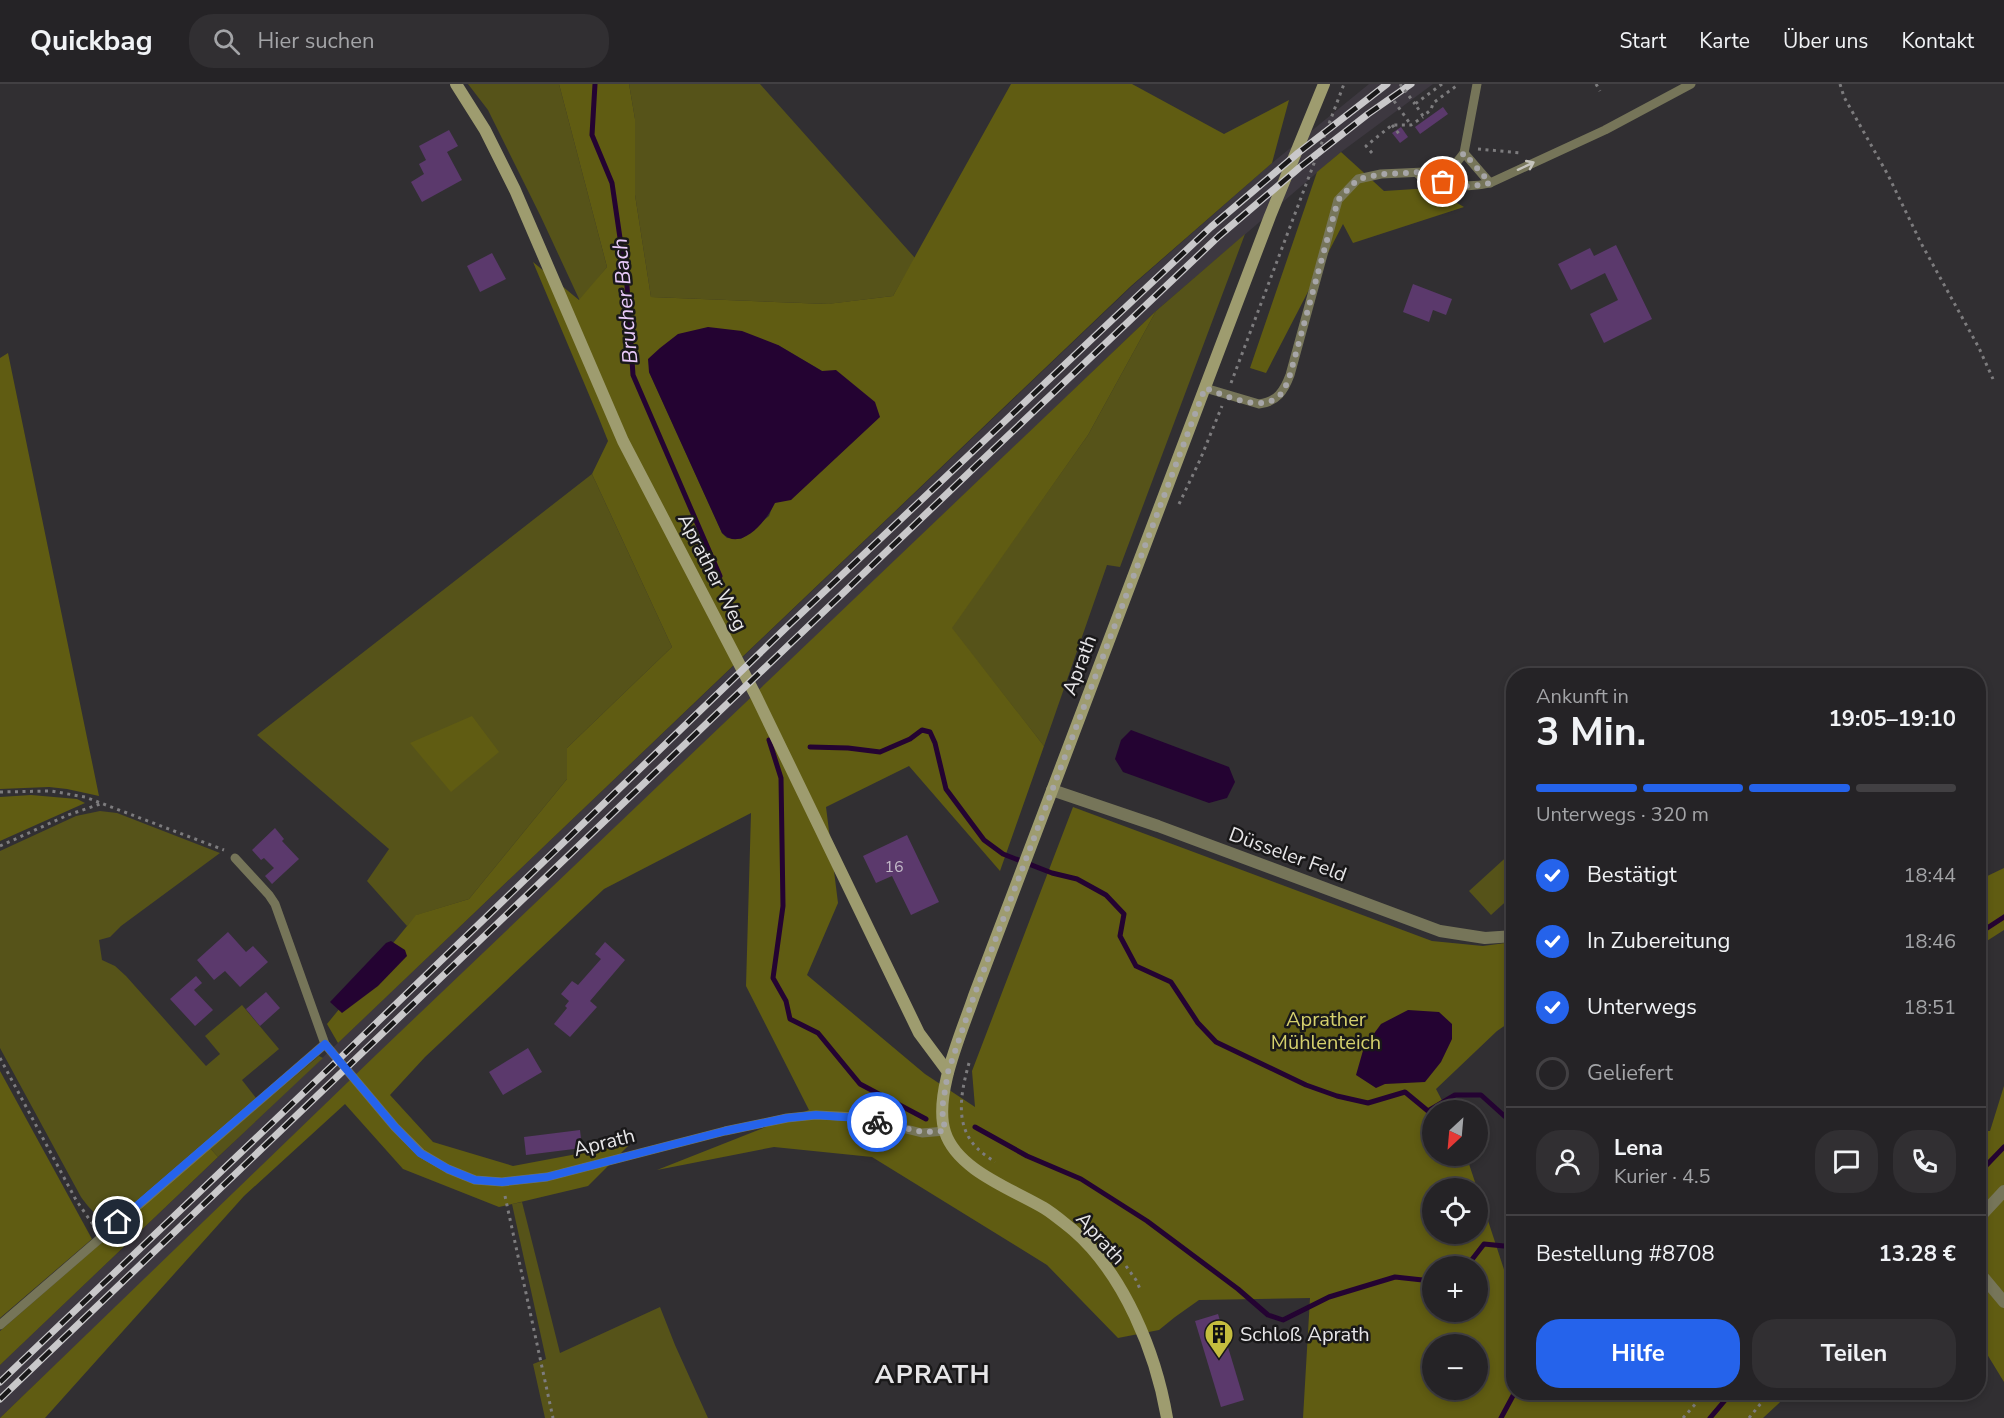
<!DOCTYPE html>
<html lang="de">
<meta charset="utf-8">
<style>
body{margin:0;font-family:"Nunito Sans",sans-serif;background:#312f32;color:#f1f3f6;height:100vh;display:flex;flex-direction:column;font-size:22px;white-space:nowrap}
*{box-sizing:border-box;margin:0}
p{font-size:20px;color:#a3a4a7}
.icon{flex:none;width:33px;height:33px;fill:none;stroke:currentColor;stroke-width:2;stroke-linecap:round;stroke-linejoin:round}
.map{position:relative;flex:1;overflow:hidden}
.drawer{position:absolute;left:1506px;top:584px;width:480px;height:732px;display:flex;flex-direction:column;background:#252326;border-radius:24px;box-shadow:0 3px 9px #0003,0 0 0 2px #424043}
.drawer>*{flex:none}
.needle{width:39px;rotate:206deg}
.controls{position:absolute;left:1422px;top:1016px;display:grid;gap:12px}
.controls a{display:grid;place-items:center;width:66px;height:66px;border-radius:50%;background:#252326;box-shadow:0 3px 9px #0003,0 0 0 2px #424043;font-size:30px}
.pin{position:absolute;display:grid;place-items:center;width:51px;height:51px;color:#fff;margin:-26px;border:3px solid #fff;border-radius:50%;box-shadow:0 2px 6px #0007}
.courier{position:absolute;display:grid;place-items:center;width:60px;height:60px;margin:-30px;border:4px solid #2563eb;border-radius:50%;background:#fff;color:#222;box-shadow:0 2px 8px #0007}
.headline em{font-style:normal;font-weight:700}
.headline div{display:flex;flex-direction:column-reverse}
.headline{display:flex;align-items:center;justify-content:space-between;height:102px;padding:0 30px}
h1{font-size:39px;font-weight:700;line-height:45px}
.bar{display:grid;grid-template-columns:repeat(4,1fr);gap:9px 6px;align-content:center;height:72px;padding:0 30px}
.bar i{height:8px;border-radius:4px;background:#424043}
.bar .on{background:#2563eb}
.bar p{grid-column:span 4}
.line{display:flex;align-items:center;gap:15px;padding:0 30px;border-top:2px solid #424043}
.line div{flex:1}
.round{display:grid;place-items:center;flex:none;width:63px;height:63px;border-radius:24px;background:#312f32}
ol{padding:0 30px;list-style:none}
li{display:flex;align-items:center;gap:18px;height:66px}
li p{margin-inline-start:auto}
li .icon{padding:6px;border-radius:50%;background:#2563eb;color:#fff;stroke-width:4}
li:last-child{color:#a3a4a7}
li i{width:33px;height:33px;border:3px solid #424043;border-radius:50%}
.action{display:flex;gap:12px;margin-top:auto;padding:12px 30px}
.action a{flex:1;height:69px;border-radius:24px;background:#2563eb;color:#fff;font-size:24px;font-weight:700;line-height:69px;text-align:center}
.action a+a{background:#312f32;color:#f1f3f6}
header{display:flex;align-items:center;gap:36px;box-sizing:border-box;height:84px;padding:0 30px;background:#252326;border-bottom:2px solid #424043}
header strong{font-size:28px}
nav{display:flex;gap:33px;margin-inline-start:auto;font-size:21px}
.search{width:420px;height:54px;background:#312f32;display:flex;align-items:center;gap:15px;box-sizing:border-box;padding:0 21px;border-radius:24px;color:#a3a4a7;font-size:22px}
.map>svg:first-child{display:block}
.built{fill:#3d3840}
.green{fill:#565319}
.forest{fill:#605c12;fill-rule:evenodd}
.water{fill:#240332}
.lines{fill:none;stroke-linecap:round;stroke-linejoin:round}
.stream{stroke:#240332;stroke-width:5}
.building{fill:#5b396c}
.path{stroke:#7d7c7e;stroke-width:3;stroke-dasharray:3 4.5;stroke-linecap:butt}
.lane{stroke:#767559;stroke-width:9}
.street{stroke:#767559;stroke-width:12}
.secondary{stroke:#9e9c6f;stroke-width:12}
.rail-casing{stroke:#c9c8ca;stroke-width:7}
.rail{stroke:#191819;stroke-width:4.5;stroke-dasharray:14;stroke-linecap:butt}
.path-bridge{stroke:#7d7c7e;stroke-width:3;stroke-dasharray:3 4.5;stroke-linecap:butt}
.oneway{stroke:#c5c4bd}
.done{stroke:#a7a6a8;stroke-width:6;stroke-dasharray:0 10.8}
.route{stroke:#2563eb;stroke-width:8}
.labels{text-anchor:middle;stroke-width:5;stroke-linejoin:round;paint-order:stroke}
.number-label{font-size:16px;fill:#c4bbc9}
.street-label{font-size:20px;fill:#e7e6e8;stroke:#191819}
.park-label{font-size:20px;fill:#d5d06d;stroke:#191819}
.poi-label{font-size:20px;fill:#e7e6e8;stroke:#191819;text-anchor:start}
.water-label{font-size:21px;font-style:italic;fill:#eacbfb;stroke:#191819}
.district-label{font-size:26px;font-weight:bold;letter-spacing:1.5px;fill:#e7e6e8;stroke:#191819}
</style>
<header>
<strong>Quickbag</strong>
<div class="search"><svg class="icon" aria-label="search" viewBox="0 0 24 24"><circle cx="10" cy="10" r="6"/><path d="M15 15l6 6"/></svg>Hier suchen</div>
<nav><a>Start</a><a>Karte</a><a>Über uns</a><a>Kontakt</a></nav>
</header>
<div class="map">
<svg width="2004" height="1334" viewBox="0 0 2004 1334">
<rect width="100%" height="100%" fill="#312f32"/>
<polygon class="built" points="1369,0 1433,0 1341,68 1156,227 0,1334 0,1281 1132,202 1272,79"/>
<g class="green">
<polygon points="468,0 559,0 607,183 580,217 541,133 488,26"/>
<polygon points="629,0 760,0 915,174 893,212 828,220 651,213 635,111 635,35"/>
<polygon points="1245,150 1120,483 1107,481 1044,662 951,544 1088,351 1156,227"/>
<polygon points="592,390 672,563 567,664 567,695 469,815 417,831 407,842 367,797 389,765 257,651"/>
<path d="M100 727 117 729 220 769 121 842 110 853 99 856 102 876 115 882 126 892 206 982 220 970 205 952 242 921 279 965 242 996 256 1014 115 1136C99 1137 90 1125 81 1113L0 964V767L76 732Z"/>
<polygon points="1513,767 1513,811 1491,831 1469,807"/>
<polygon points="319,972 323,974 218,1073 210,1064"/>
<polygon points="522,1118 560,1269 660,1223 675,1261 708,1334 545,1334 533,1280 546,1275 512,1120"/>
</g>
<g class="forest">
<path d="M559 0H629L635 35V111L651 213 827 220 893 212 1011 0H1132L1224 50 1289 16 1272 79 1131 202 338 959 327 940 416 831 469 815 567 695V664L672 563 592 390 608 357 598 332 533 178 579 216 607 183ZM778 261 822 287 769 432 741 455 727 454 722 449 649 288Z"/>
<polygon points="1341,68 1384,107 1431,104 1464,123 1353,159 1343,140 1266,289 1250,284 1317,88"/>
<path d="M1156 227 1088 351 952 544 1044 662 1000 787 909 682 826 723 838 819 807 891 925 990 975 1023 972 987 1073 723 1432 857 1483 862 1513 858V936L1497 947 1436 1005 1447 1026H1432V1071H1466L1477 1104H1432V1149H1478V1106L1513 1213 1514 1308H1791L1763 1334H1303L1310 1214 1199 1216 1175 1233 1159 1246 1118 1254 1047 1181 872 1073 774 1063 657 1086 809 1026 746 902 751 729 604 805 425 973 390 1011 433 1058 513 1082 630 1060 588 1102 499 1123 403 1085 345 1020 244 1112 45 1334H0L377 970ZM1432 1182H1478V1227H1432ZM1432 1260H1478V1305H1432Z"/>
<polygon points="8,269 99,712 67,705 49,703 0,705 0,274"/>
<polygon points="472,632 499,668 451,708 410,659"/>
<polygon points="31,711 77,715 85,719 0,757 0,713"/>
<polygon points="2004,784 2004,846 1979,862 1979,796"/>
<polygon points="0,987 92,1155 0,1234"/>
<polygon points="2004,1002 2004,1298 1979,1257 1979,1047 1990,1047"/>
<polygon points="210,1064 218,1073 0,1281 0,1247"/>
</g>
<g class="water">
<path d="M708 243 742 247 778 261 822 287 836 286 875 318 880 333 791 416 775 419C767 436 741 469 722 449L649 288 648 275 660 264 678 250Z"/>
<polygon points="1131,646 1229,683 1235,698 1227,714 1209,719 1123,688 1115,675 1121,656"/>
<polygon points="391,857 405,866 407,872 378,902 342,929 330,918 386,859"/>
<polygon points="1408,926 1439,928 1452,940 1452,955 1441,978 1425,998 1385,1000 1376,1004 1356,991 1364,963 1381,940"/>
</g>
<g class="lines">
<g class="stream">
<polyline points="595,0 592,51 612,99 627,202 633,291 720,492"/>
<polyline points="769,656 781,694 783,822 773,894 786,917 790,935 818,949 860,1000 926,1035"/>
<polyline points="810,663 848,664 880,668 910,655 922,646 930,648 935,659 946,705 984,756 1003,770 1052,789 1077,795 1106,811 1124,830 1120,852 1136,882 1171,898 1198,939 1216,958 1306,1001 1337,1012 1368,1019 1405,1008 1428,1027 1455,1011 1481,1011 1511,1038 1514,1038"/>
<polyline points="1978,850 2004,833"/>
<polyline points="975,1043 1027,1072 1081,1095 1147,1137 1238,1205 1268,1231 1283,1236 1329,1213 1395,1193 1432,1197"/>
<polyline points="1978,1090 2004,1063"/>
<polyline points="1467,1182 1484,1160 1514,1163"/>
<polyline points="1501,1334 1515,1308"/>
<polyline points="1710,1334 1732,1308"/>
</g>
</g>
<g class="building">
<polygon points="1443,23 1448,30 1420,50 1415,43"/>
<polygon points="1401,43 1408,53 1400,59 1392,49"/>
<polygon points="449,46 458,62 447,68 462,96 422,118 411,98 424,90 419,80 426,76 419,62"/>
<polygon points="1616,161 1652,235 1604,259 1590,230 1618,216 1605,189 1571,206 1558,180 1590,164 1594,172"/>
<polygon points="492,169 506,195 480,208 467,182"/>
<polygon points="1413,200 1452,215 1446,231 1433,226 1429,238 1403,228"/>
<polygon points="275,744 284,755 282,757 299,775 272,800 265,792 274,784 264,774 261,776 252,766"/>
<polygon points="907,751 939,818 911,831 892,792 876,799 863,772"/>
<polygon points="228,848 246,868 253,862 268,878 240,903 225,887 214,896 197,876"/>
<polygon points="605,858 625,876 590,917 597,923 570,953 554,940 567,924 565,922 569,917 561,910 572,897 578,901 601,875 595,870"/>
<polygon points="196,892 202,899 194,906 213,926 195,942 170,915"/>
<polygon points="266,908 280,924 260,942 246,925"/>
<polygon points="528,964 542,988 503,1011 489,988"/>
<polygon points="580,1046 582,1064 526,1071 524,1053"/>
<polygon points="1218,1230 1244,1316 1221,1323 1195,1237"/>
</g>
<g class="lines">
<g class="path">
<polyline points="1442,0 1415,20 1423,32 1431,26 1433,19 1459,0"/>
<polyline points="1596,0 1600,7"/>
<polyline points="1840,0 1844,13 1888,91 1921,159 1979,264 1993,295"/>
<polyline points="1394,17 1411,41"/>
<polyline points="1392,41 1400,51"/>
<polyline points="1478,65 1522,69"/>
<polyline points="1372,69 1366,62 1392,41 1411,41 1423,33"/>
<polyline points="1231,299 1344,0"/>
<polyline points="1179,420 1200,376 1222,322"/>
<polyline points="0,708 51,707 85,713 224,766"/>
<polyline points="0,762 68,731 103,719"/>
<polyline points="0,974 76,1116 94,1142"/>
<path d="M969 979C961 1008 954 1041 977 1064 982 1069 989 1074 995 1078"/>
<polyline points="505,1112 553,1334"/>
<polyline points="1126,1182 1136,1196 1141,1207"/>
<polyline points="1683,1334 1706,1308"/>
<polyline points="1749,1334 1770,1308"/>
</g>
<g class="lane">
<polyline points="1464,69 1490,99"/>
<path d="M1419 91C1445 98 1462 106 1490 99L1605 46 1691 0"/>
<path d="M1205 304 1259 320C1277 318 1284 307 1290 291L1338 116 1358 95 1381 90 1446 87 1453 83 1464 69 1477 0"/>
<polyline points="235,774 269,811 275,820 325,960 395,1043 421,1069 448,1085 475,1096 502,1098 547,1093 725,1047 787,1034 816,1031 858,1033 922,1049 945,1047"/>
<polyline points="0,1241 325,960"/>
</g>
<g class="street">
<polyline points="1052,706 1158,742 1440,847 1485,854 1514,852"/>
<polyline points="1978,1135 2004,1107"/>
<polyline points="1978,1187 2004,1218"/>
</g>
<g class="secondary">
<polyline points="456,0 485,46 515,106 623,357 756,612 919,949 948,988"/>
<path d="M1167 1334C1156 1269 1124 1190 1073 1146 1064 1139 1054 1130 1044 1124 1012 1105 957 1086 945 1048 933 1011 962 948 974 912L1270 132 1324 0"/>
</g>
<g class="rail-casing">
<g id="rail">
<polyline points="0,1298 338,976 791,539 1112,236 1211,143 1298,69 1387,0"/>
<polyline points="0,1315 976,382 1219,152 1299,84 1368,30 1411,0"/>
</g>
</g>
<use href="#rail" class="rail"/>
<polyline class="path-bridge" points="1400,0 1415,20"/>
</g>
<defs><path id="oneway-shaft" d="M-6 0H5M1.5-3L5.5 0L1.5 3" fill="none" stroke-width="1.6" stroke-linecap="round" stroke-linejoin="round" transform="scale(1.5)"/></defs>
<use class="oneway" href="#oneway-shaft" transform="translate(1526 82) rotate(-25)"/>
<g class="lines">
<path class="done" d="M877 1038 922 1048 945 1047 942 1025 948 988 974 912 1205 304C1225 311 1260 329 1279 312 1285 307 1287 298 1290 291L1338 116 1358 95 1382 90 1446 87 1453 84 1464 69 1490 99C1472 103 1460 103 1443 98"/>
<polyline class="route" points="118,1138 325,960 395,1043 420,1069 448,1085 475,1096 502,1098 547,1093 725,1047 787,1034 816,1031 858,1034 877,1038"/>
</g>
<defs>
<g id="building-pin" transform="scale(1.5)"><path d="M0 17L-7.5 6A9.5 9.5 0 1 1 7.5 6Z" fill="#c4bd3e" stroke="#191819"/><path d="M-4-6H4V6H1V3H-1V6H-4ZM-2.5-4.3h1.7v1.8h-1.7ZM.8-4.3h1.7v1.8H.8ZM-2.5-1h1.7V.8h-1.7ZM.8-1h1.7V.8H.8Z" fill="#111"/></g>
</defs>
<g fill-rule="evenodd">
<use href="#building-pin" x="1219" y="1250"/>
</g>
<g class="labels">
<g class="number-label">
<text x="894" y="788">16</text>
</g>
<g class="street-label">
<text transform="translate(713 488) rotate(63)" y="7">Aprather Weg</text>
<text transform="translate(1079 581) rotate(-69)" y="7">Aprath</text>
<text transform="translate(1288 770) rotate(20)" y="7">Düsseler Feld</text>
<text transform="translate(604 1058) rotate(-14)" y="7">Aprath</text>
<text transform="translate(1101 1154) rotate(48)" y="7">Aprath</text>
</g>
<g class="park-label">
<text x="1326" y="942">Aprather<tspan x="1326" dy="23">Mühlenteich</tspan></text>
</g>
<g class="poi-label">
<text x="1240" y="1257">Schloß Aprath</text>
</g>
<g class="water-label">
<text transform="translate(625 217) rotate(-95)" y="7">Brucher Bach</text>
</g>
<g class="district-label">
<text x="933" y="1299">APRATH</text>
</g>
</g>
</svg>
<div class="controls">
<a><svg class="needle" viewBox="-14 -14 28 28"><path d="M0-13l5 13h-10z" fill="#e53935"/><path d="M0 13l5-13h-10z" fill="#a3a4a7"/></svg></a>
<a><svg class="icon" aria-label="locate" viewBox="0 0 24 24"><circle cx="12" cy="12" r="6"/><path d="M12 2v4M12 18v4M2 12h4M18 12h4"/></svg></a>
<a>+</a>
<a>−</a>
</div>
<div class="pin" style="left:1443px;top:98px;background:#ea580c"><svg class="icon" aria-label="bag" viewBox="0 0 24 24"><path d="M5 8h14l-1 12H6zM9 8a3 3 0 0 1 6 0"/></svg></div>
<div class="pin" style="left:118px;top:1138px;background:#1f2937"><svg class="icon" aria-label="home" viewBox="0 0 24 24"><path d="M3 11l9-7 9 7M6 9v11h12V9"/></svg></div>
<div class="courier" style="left:877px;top:1038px"><svg class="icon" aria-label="bike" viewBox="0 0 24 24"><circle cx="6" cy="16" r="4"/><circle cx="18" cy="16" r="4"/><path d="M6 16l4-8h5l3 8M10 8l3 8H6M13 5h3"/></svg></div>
<section class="drawer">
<div class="headline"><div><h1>3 Min.</h1><p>Ankunft in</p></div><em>19:05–19:10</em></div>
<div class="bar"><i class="on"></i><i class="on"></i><i class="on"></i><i></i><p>Unterwegs · 320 m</p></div>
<ol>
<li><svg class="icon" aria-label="check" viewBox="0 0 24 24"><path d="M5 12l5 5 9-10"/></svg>Bestätigt<p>18:44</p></li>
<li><svg class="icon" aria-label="check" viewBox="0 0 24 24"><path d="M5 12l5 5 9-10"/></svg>In Zubereitung<p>18:46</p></li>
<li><svg class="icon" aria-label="check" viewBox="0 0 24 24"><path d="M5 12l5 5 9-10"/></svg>Unterwegs<p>18:51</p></li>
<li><i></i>Geliefert</li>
</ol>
<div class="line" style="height:108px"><a class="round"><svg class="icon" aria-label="person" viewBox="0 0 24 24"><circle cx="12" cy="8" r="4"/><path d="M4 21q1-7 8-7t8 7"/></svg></a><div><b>Lena</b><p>Kurier · 4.5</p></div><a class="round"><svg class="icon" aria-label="chat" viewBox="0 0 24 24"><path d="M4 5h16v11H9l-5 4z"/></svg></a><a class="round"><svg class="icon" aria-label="phone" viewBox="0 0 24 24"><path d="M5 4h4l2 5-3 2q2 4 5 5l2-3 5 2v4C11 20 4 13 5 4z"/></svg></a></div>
<div class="line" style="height:78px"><div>Bestellung #8708</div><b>13.28 €</b></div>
<div class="action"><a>Hilfe</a><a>Teilen</a></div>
</section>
</div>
